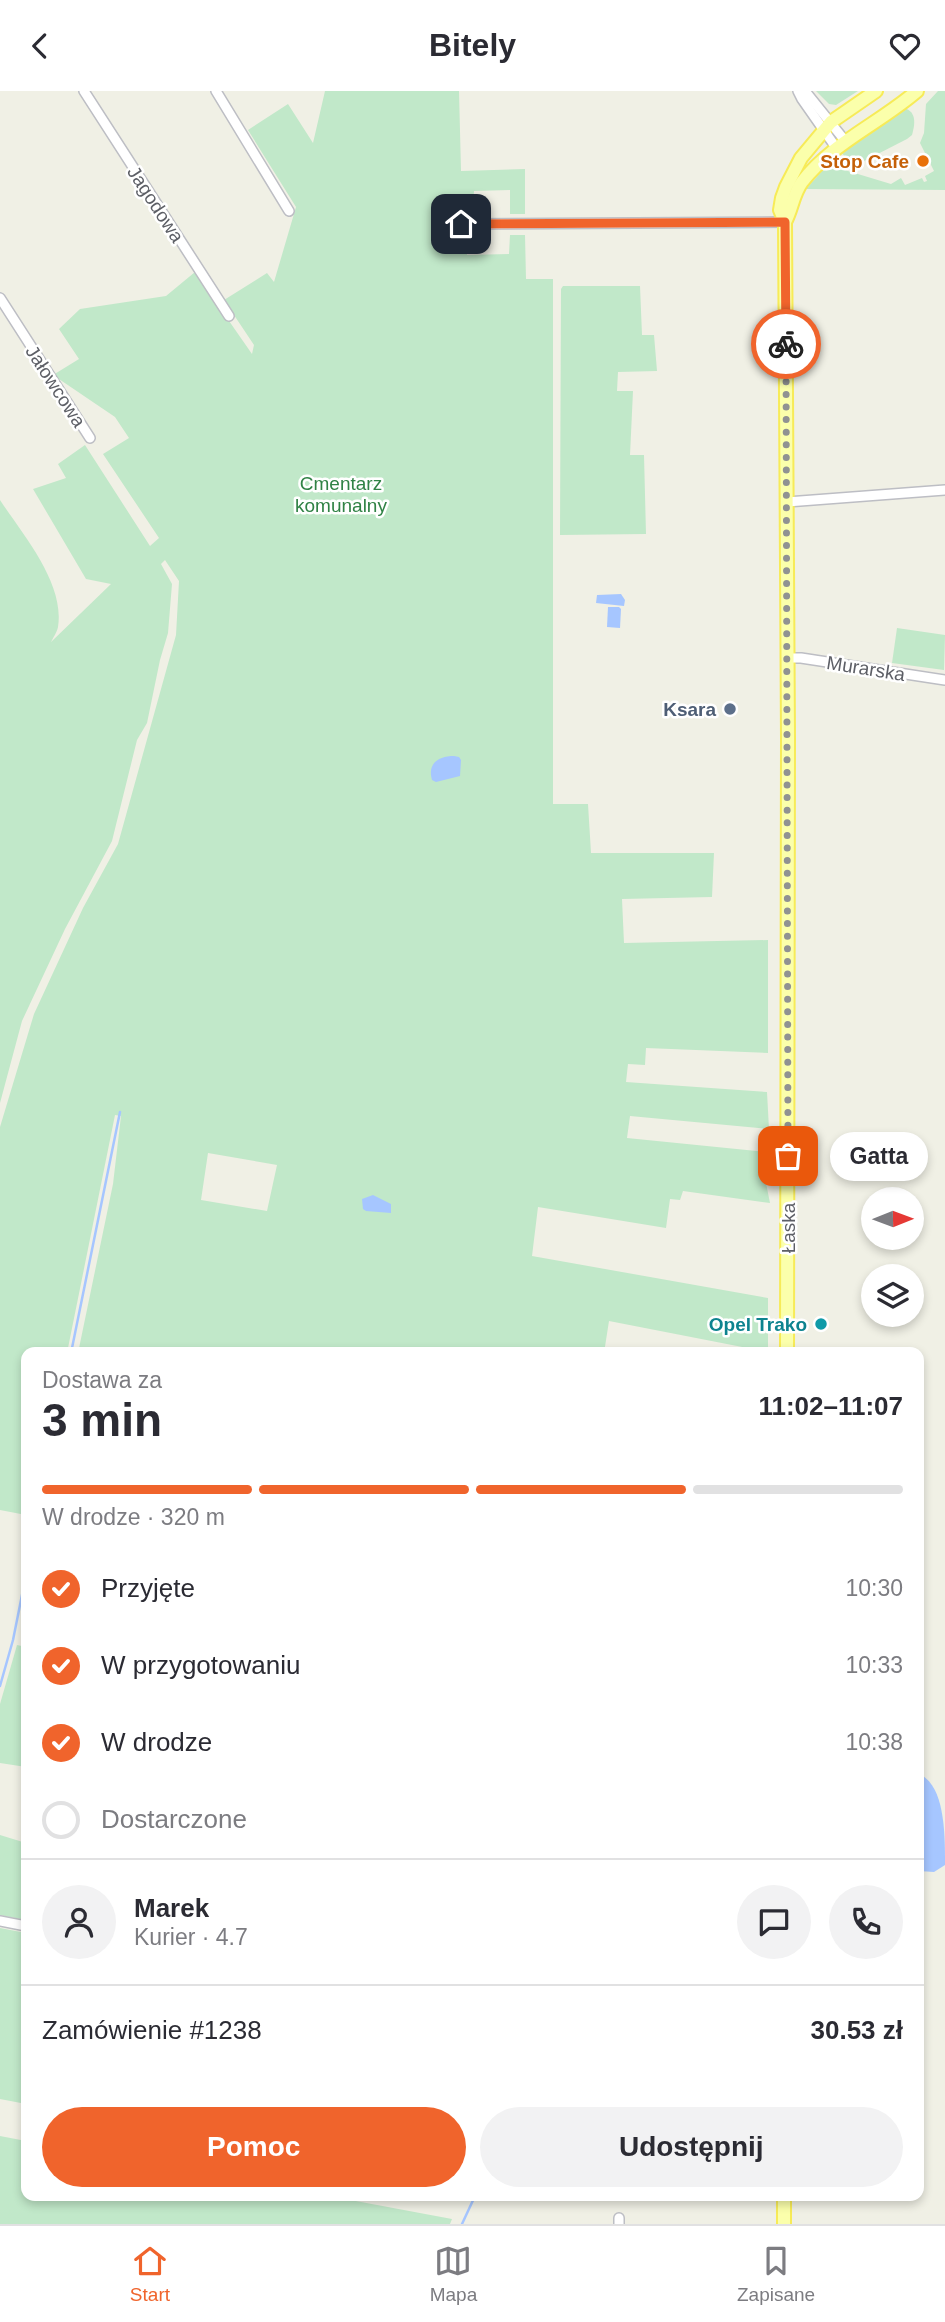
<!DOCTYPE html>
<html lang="pl">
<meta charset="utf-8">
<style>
body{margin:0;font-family:Arial,sans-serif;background:#f2f2f3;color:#2b2b33;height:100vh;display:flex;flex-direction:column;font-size:26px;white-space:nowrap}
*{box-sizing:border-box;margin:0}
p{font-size:23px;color:#7c7c81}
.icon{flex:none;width:38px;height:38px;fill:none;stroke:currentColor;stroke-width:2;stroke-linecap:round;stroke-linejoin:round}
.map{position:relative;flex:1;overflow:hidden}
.details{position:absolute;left:21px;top:1256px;width:903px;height:854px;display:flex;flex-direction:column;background:#fff;border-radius:14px;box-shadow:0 4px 10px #0003}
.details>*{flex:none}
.needle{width:46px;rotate:89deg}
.controls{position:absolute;left:861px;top:1096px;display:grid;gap:14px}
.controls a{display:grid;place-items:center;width:63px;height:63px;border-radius:50%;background:#fff;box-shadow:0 4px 10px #0003;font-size:35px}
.pin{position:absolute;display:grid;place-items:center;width:60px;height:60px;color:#fff;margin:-30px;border-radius:14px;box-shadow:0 4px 10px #0006}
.courier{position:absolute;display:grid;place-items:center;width:70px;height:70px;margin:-35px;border:5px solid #f0642c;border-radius:50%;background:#fff;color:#222;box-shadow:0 2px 9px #0007}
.bubble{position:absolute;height:49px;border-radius:24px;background:#fff;box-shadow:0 4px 10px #0003;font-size:23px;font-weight:800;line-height:49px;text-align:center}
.head em{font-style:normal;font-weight:800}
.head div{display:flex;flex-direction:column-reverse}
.head{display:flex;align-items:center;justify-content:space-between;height:119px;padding:0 21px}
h1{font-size:46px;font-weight:800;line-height:52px}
.bar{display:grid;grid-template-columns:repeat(4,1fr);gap:10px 7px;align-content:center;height:84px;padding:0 21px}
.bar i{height:9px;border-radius:5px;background:#e1e1e2}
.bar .on{background:#f0642c}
.bar p{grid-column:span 4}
.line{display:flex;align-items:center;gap:18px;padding:0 21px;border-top:2px solid #e1e1e2}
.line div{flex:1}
.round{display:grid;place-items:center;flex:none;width:74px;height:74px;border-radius:37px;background:#f2f2f3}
ol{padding:0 21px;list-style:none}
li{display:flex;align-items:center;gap:21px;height:77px}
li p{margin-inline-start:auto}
li .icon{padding:7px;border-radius:50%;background:#f0642c;color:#fff;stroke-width:4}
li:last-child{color:#7c7c81}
li i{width:38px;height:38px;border:4px solid #e1e1e2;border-radius:50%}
.action{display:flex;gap:14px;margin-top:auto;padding:14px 21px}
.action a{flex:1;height:80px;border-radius:42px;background:#f0642c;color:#fff;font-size:28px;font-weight:800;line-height:80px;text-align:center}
.action a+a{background:#f2f2f3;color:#2b2b33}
header{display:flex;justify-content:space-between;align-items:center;height:91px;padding:0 21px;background:#fff;font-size:32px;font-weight:800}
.tabs{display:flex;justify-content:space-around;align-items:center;height:98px;border-top:2px solid #e1e1e2;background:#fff;font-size:19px;color:#7c7c81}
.tabs a{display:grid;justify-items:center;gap:4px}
.tabs .on{color:#f0642c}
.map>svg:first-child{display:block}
.green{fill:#c1e8c9;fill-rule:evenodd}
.water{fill:#a6c6ff}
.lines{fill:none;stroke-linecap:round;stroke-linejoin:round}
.stream{stroke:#a6c6ff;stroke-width:2.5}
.minor-casing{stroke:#bdbec4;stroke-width:12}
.major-casing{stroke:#f7eb58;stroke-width:16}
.minor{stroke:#fff;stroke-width:9}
.major{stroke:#fbffab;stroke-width:12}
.done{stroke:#909292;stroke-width:7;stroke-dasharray:0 12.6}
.route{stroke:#f0642c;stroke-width:9}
.food-dot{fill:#e8710a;stroke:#fff;stroke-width:2.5}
.service-dot{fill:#5c6f8a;stroke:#fff;stroke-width:2.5}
.culture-dot{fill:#0f9aa8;stroke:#fff;stroke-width:2.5}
.labels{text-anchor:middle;stroke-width:5;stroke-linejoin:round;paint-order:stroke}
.food-label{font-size:19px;font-weight:bold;fill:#c56008;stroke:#fff;text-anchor:end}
.street-label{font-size:19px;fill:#5d5f66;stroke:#fff}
.park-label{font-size:19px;fill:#308245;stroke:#fff}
.service-label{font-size:19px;font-weight:bold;fill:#4e5e75;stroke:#fff;text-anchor:end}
.culture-label{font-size:19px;font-weight:bold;fill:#0d838f;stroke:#fff;text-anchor:end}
</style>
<header><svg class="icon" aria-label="back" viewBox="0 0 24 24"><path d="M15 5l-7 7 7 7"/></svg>Bitely<svg class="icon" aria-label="heart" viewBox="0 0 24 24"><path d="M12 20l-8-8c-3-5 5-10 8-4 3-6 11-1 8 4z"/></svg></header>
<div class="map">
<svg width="945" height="2133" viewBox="0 0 945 2133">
<rect width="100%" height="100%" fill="#f0f0e5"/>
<g class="green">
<path d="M325 0H459L461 80 525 78V123H510V99L474 100 473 113 461 114 462 143 467 144V164L509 163 510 144H525L526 188H553V713H588L591 762H714L712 806 622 808 624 852 768 849V962L646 957 645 974 628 973 626 991 767 1001 769 1038 630 1025 627 1047 766 1061V1092L770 1112 683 1100 680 1109 670 1108 666 1137 538 1116 532 1165 768 1207V1261L609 1230 604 1262H78L113 1093 121 1025 115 1024 67 1262H26V1424L0 1419V1036L34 923 83 817 118 753 176 544 179 490 165 469 161 473 172 493 168 542 160 569 147 632 137 649 112 750 65 838 22 930 0 1012V409C23 444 65 492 58 536 57 541 53 547 51 551L111 493 86 488 33 398 66 387 58 373 85 354 150 455 159 447 103 363 129 347 115 326 53 284 79 268 59 238 80 218 166 205 195 181 252 263 254 254 224 209 267 182 274 191 296 116 248 39 288 13 313 52ZM208 1062 277 1074 267 1120 201 1109Z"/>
<polygon points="816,0 858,0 836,14 829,13"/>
<polygon points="938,0 945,0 945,99 806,98 822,80 838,77 891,93 901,87 905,94 922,87 924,91 927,90 925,85 934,80 920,52 924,42 926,13"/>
<path d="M904 17C917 21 915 33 912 44L907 48 862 71C853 72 847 70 842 62L855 51Z"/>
<polygon points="563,195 640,195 642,244 654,244 657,280 618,281 617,300 633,300 630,364 644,364 646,443 560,444 561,198"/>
<polygon points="897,537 945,544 944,579 892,572"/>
<polygon points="17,1554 26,1556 26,1676 0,1672 0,1613"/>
<polygon points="0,1744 26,1752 26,1829 0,1824"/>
<polygon points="0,1837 26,1842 26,2013 0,2008"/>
<polygon points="0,2045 26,2050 26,2105 329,2105 452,2128 450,2133 0,2133"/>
</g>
<g class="water">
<polygon points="621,503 625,509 624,515 596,512 597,504"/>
<polygon points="608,516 619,516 621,518 620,537 607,536"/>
<path d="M454 665 459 666 461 669 460 685 436 691 432 689C427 672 439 665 454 665Z"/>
<polygon points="373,1104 391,1113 391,1122 366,1120 363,1118 362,1108"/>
<path d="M919 1683C945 1694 945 1743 945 1774L934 1781 919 1780Z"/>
</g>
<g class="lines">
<g class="stream">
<polyline points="71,1262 120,1021"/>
<polyline points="0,1595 13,1549 26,1484"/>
<polyline points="462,2133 475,2105"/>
</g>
<g class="minor-casing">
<g id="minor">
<polyline points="84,0 229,225"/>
<polyline points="216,0 289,120"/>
<polyline points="798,0 802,8 837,58"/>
<polyline points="805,0 846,51"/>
<polyline points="461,133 785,131"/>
<polyline points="0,207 90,347"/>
<polyline points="787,411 945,399"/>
<polyline points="788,567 801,567 945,589"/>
<polyline points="0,1830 26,1835"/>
<polyline points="619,2133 619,2127"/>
</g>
</g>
<g class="major-casing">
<g id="major">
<path d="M785 131C792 118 793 103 802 91 832 52 880 32 917 0"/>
<polyline points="787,1262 788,648 785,131 780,119 782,107 786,96 801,67 831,31 876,0"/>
<polyline points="784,2133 784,2105"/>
</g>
</g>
<use href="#minor" class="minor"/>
<use href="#major" class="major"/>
</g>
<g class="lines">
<polyline class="done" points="786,253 788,1065"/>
<polyline class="route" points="461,133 785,131 786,253"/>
</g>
<circle class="food-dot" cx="923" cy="70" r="7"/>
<circle class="service-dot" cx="730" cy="618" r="7"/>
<circle class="culture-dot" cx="821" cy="1233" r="7"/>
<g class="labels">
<g class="food-label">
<text x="909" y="77">Stop Cafe</text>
</g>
<g class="street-label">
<text transform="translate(156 113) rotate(57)" y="7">Jagodowa</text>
<text transform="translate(56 295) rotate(57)" y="7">Jałowcowa</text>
<text transform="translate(866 577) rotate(9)" y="7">Murarska</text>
<text transform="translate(788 1137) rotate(-90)" y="7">Łaska</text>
</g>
<g class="park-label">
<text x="341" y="399">Cmentarz<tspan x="341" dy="22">komunalny</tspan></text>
</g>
<g class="service-label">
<text x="716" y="625">Ksara</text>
</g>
<g class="culture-label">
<text x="807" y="1240">Opel Trako</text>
</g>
</g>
</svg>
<div class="controls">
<a><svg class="needle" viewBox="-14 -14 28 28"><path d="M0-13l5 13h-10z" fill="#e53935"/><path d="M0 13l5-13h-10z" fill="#7c7c81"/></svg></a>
<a><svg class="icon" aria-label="layers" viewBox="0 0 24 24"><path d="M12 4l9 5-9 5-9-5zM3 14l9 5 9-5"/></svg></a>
</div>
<div class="pin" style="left:788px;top:1065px;background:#ea580c"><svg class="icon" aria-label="bag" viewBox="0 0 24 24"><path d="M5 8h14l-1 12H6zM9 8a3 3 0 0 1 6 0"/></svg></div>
<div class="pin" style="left:461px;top:133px;background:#1f2937"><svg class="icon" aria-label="home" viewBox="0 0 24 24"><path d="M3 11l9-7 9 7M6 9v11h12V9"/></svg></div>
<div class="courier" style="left:786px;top:253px"><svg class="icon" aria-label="bike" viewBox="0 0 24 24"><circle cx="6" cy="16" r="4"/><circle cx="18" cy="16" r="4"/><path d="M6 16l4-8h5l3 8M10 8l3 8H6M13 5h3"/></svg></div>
<div class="bubble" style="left:830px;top:1041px;width:98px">Gatta</div>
<section class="details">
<div class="head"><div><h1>3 min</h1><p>Dostawa za</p></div><em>11:02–11:07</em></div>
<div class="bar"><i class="on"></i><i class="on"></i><i class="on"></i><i></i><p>W drodze · 320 m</p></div>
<ol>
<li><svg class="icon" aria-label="check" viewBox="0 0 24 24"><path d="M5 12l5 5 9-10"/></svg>Przyjęte<p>10:30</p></li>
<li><svg class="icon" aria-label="check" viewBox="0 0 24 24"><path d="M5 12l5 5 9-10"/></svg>W przygotowaniu<p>10:33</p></li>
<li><svg class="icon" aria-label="check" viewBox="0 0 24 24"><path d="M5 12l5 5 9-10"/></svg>W drodze<p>10:38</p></li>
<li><i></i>Dostarczone</li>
</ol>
<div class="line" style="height:126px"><a class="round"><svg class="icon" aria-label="person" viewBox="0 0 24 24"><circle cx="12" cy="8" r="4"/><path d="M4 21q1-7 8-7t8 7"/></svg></a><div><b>Marek</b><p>Kurier · 4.7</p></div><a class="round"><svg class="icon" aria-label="chat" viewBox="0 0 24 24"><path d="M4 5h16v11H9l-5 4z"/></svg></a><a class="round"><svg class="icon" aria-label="phone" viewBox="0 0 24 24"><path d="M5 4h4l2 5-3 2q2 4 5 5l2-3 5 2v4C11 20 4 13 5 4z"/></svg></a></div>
<div class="line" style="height:91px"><div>Zamówienie #1238</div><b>30.53 zł</b></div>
<div class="action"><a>Pomoc</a><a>Udostępnij</a></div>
</section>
</div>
<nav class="tabs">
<a class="on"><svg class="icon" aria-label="home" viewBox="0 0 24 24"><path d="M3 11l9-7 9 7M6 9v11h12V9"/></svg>Start</a>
<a><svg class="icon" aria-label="map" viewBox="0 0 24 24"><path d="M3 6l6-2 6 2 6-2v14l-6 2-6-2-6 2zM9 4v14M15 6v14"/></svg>Mapa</a>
<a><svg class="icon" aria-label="saved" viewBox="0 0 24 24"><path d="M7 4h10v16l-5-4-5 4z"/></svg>Zapisane</a>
</nav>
